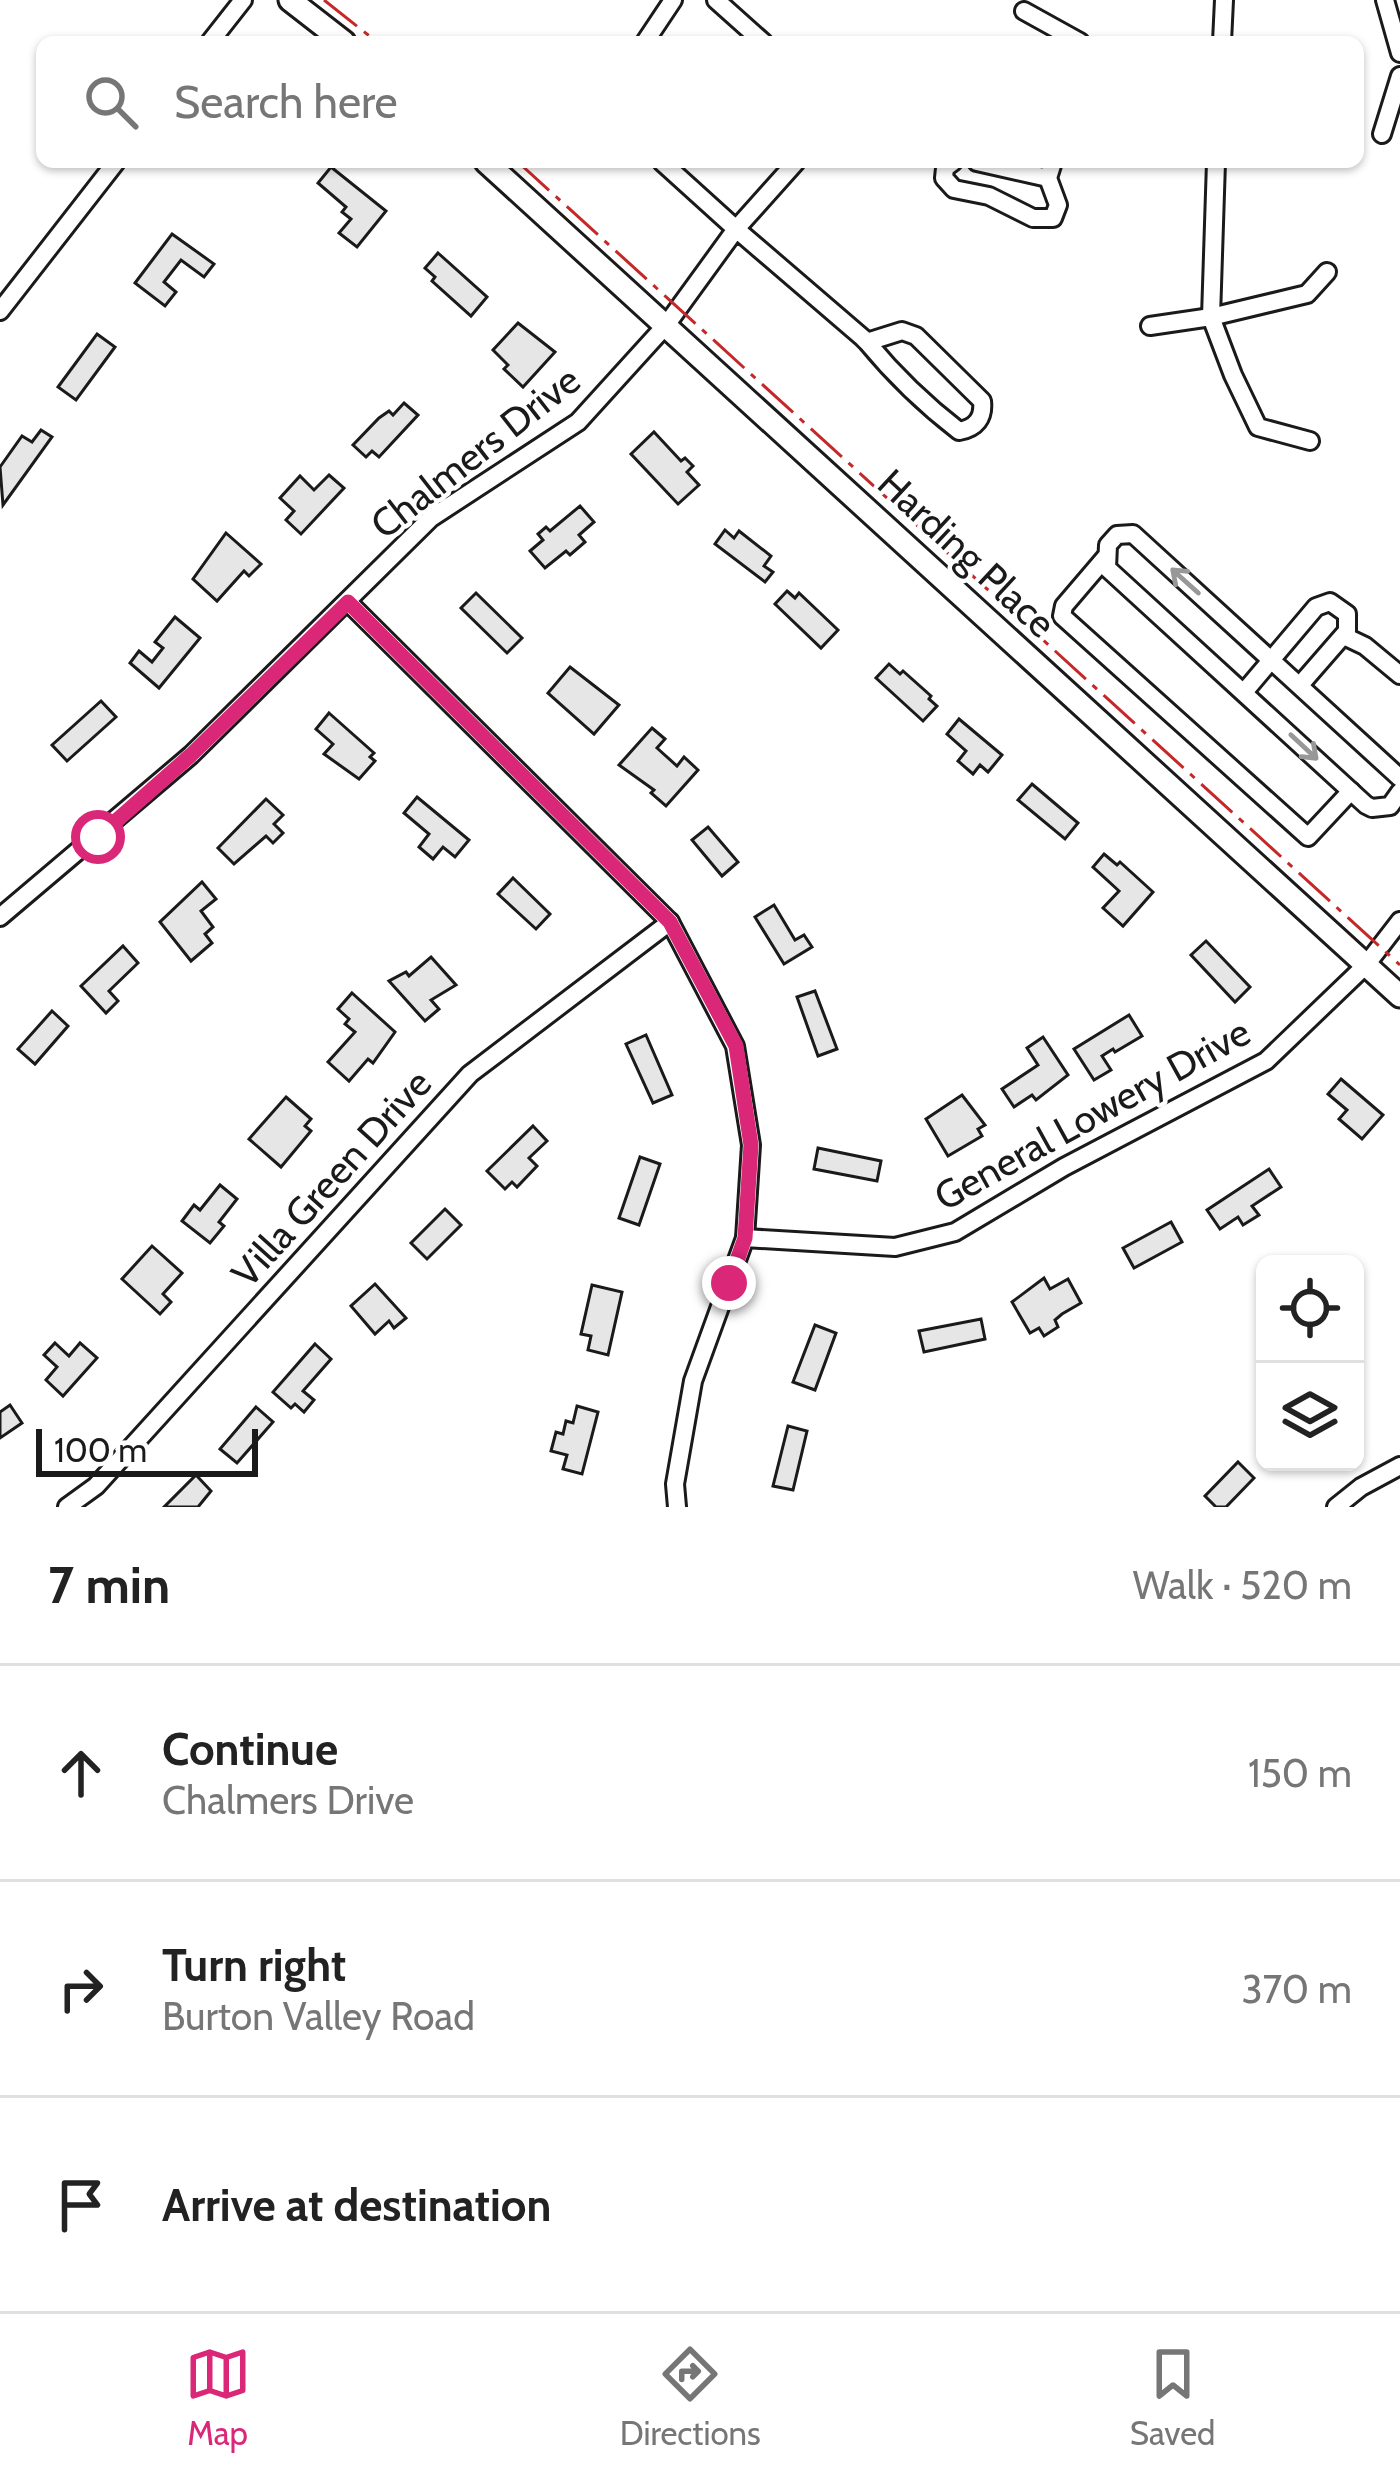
<!DOCTYPE html>
<html lang="en">
<head>
<meta charset="utf-8">
<style>
  body { margin:0; font-family:Cabin,sans-serif; background:#f6f6f6; color:#222 }
  .controls { position:absolute; right:36px; bottom:36px; display:grid; overflow:hidden; border-radius:18px; box-shadow:0 3px 9px #0004 }
  .controls button { width:108px; height:108px; display:grid; place-items:center; padding:0; border:0; border-bottom:3px solid #e0e0e0; background:#fff; color:#222; font:60px sans-serif }
  .scale { position:absolute; left:36px; bottom:30px; width:222px; box-sizing:border-box; padding-left:12px; border:6px solid #1a1a1a; border-top:0; font-size:33px; line-height:42px; white-space:nowrap; color:#1a1a1a; -webkit-text-stroke:9px #fff; paint-order:stroke }
  .stop { position:absolute; width:36px; height:36px; margin:-27px; border:9px solid #db2777; border-radius:50%; background:#fff }
  .stop.end { background:#db2777; border-color:#fff; box-shadow:0 3px 12px #0008 }
  .list { margin:0; padding:0; list-style:none }
  h2 { display:flex; justify-content:space-between; align-items:center; height:156px; margin:0; padding:0 48px; font-size:51px }
  h2 small { font-size:39px; font-weight:400; color:#767676 }
  .list li { display:grid; grid-template-columns:78px 1fr auto; gap:36px; align-items:center; box-sizing:border-box; height:216px; padding:0 48px; border-top:3px solid #e0e0e0 }
  .list b { display:block; font-size:45px; white-space:nowrap }
  .list p { margin:0; font-size:39px; white-space:nowrap; color:#767676 }
  .list em { font-size:39px; font-style:normal; color:#767676 }
  .icon { flex:none; width:66px; height:66px; fill:none; stroke:currentColor; stroke-width:2; stroke-linecap:round; stroke-linejoin:round }
  .map { position:relative; flex:none; width:1400px; height:1507px; overflow:hidden }
  .search { position:absolute; background:#fff; box-shadow:0 3px 9px #0004; left:36px; right:36px; top:36px; height:132px; display:flex; align-items:center; gap:30px; box-sizing:border-box; padding:0 42px; border-radius:18px; color:#767676; font-size:45px }
  .sheet { height:804px; background:#fff }
  nav { display:flex; justify-content:space-around; align-items:center; box-sizing:border-box; height:168px; border-top:3px solid #e0e0e0; background:#fff; font-size:33px; color:#767676 }
  nav a { display:grid; justify-items:center; gap:6px }
  nav .on { color:#db2777 }
  .map>svg:first-child { display:block }
  .building { fill:#e6e6e6; stroke:#1a1a1a; stroke-width:3 }
  .lines { fill:none; stroke-linecap:round; stroke-linejoin:round }
  .minor-casing { stroke:#1a1a1a; stroke-width:22 }
  .major-casing { stroke:#1a1a1a; stroke-width:27 }
  .minor { stroke:#fff; stroke-width:16 }
  .major { stroke:#fff; stroke-width:21 }
  .power { stroke:#c62828; stroke-width:3; stroke-dasharray:42 9 6 9; stroke-linecap:butt }
  .oneway { stroke:#989898 }
  .route { stroke:#db2777; stroke-width:15 }
  .labels { text-anchor:middle; dominant-baseline:central; stroke-width:9; stroke-linejoin:round; paint-order:stroke }
  .street-label { font-size:39px; fill:#1a1a1a; stroke:#fff }
</style>
</head>
<body>
<div class="map">
<svg width="1400" height="1507" viewBox="0 0 1400 1507">
  <rect width="100%" height="100%" fill="#fff"/>
  <g class="building">
    <polygon points="331,167 386,211 357,247 339,233 351,219 342,212 346,207 318,183"/>
    <polygon points="172,234 214,264 204,277 181,260 164,282 176,292 165,306 135,283"/>
    <polygon points="438,253 487,297 471,316 432,281 435,277 425,268"/>
    <polygon points="518,323 555,352 523,387 504,369 508,365 493,350"/>
    <polygon points="97,334 115,347 76,400 58,387"/>
    <polygon points="404,403 418,415 379,457 372,451 366,457 353,445 379,418 389,411 393,415"/>
    <polygon points="41,430 52,437 3,505 0,467 22,436 32,442"/>
    <polygon points="654,432 681,461 685,458 693,466 687,472 699,485 678,504 631,454"/>
    <polygon points="329,475 344,488 301,534 286,520 294,511 280,498 300,476 314,490"/>
    <polygon points="580,506 594,522 579,535 585,542 570,555 566,551 545,568 530,551 543,540 538,534 546,527 550,531"/>
    <polygon points="725,530 734,538 739,531 771,556 764,566 773,572 765,582 715,544"/>
    <polygon points="226,533 261,564 249,576 244,571 217,601 193,579"/>
    <polygon points="787,591 795,598 799,593 838,630 821,648 775,604"/>
    <polygon points="476,593 522,638 507,653 461,608"/>
    <polygon points="175,617 200,638 159,688 130,663 139,651 152,662 163,648 155,642"/>
    <polygon points="889,664 900,674 903,671 931,696 929,699 937,706 923,721 876,678"/>
    <polygon points="570,667 619,705 594,734 548,693"/>
    <polygon points="101,701 116,717 67,761 52,745"/>
    <polygon points="329,713 374,753 370,757 375,761 359,779 324,754 333,744 316,729"/>
    <polygon points="959,719 1002,755 988,772 980,765 973,774 958,761 966,751 947,734"/>
    <polygon points="652,728 665,739 657,748 677,766 684,757 698,770 666,806 651,793 654,790 619,765"/>
    <polygon points="1032,784 1078,823 1065,839 1018,800"/>
    <polygon points="417,797 469,840 455,857 443,847 433,859 419,847 429,834 404,813"/>
    <polygon points="266,799 283,815 274,824 283,833 273,843 266,836 234,864 218,848"/>
    <polygon points="708,827 738,862 722,876 692,840"/>
    <polygon points="1104,854 1117,865 1120,862 1153,892 1123,926 1103,908 1119,891 1093,867"/>
    <polygon points="513,878 550,914 536,929 498,894"/>
    <polygon points="202,882 216,899 201,911 213,927 205,934 212,943 191,961 160,922"/>
    <polygon points="774,905 795,940 804,935 812,947 784,964 755,917"/>
    <polygon points="1206,941 1250,987 1235,1002 1191,955"/>
    <polygon points="123,946 138,963 109,991 118,1001 106,1013 81,986"/>
    <polygon points="431,957 456,985 431,1000 439,1009 425,1021 389,981 406,972 409,976"/>
    <polygon points="815,991 837,1049 818,1056 797,997"/>
    <polygon points="352,993 395,1032 373,1063 368,1059 349,1081 328,1062 355,1032 345,1024 349,1019 338,1009"/>
    <polygon points="52,1011 68,1026 35,1064 18,1049"/>
    <polygon points="1129,1015 1142,1036 1115,1052 1113,1049 1102,1056 1111,1070 1094,1080 1074,1049"/>
    <polygon points="646,1035 672,1095 653,1103 626,1044"/>
    <polygon points="1043,1037 1068,1075 1036,1100 1032,1095 1014,1107 1002,1089 1038,1065 1027,1048"/>
    <polygon points="1341,1079 1383,1115 1362,1139 1339,1119 1347,1110 1328,1094"/>
    <polygon points="962,1095 985,1125 978,1129 982,1136 948,1156 926,1119"/>
    <polygon points="286,1097 311,1119 305,1126 311,1131 281,1167 249,1139"/>
    <polygon points="533,1126 547,1141 529,1158 537,1166 517,1187 512,1182 505,1189 487,1171"/>
    <polygon points="818,1148 881,1161 877,1181 814,1169"/>
    <polygon points="640,1157 660,1164 639,1225 619,1218"/>
    <polygon points="1269,1169 1281,1187 1252,1206 1259,1215 1243,1225 1238,1217 1220,1229 1207,1210"/>
    <polygon points="220,1185 237,1199 219,1222 224,1226 210,1243 182,1221 194,1205 200,1210"/>
    <polygon points="445,1209 461,1225 427,1259 411,1243"/>
    <polygon points="1171,1222 1182,1242 1134,1268 1123,1248"/>
    <polygon points="152,1246 182,1273 163,1294 171,1302 160,1314 122,1279"/>
    <polygon points="1044,1278 1050,1289 1068,1279 1081,1303 1062,1314 1055,1320 1058,1327 1044,1336 1039,1328 1030,1333 1012,1302"/>
    <polygon points="375,1284 406,1318 394,1328 389,1321 375,1334 351,1306"/>
    <polygon points="592,1285 622,1292 608,1355 588,1350 591,1336 581,1334"/>
    <polygon points="981,1319 985,1339 924,1352 919,1331"/>
    <polygon points="815,1325 836,1333 815,1390 793,1382"/>
    <polygon points="55,1343 69,1356 80,1343 97,1358 63,1396 46,1380 57,1367 44,1355"/>
    <polygon points="315,1344 331,1359 303,1391 314,1400 304,1412 295,1404 291,1408 273,1392"/>
    <polygon points="10,1405 22,1423 0,1438 0,1412"/>
    <polygon points="577,1406 598,1412 582,1474 563,1469 567,1455 551,1451 556,1432 563,1434 566,1421 573,1423"/>
    <polygon points="256,1407 273,1422 237,1463 220,1449"/>
    <polygon points="788,1426 807,1431 793,1490 773,1486"/>
    <polygon points="1238,1462 1254,1478 1226,1507 1216,1507 1205,1496"/>
    <polygon points="196,1475 211,1491 198,1507 164,1507"/>
  </g>
  <g class="lines">
    <g class="minor-casing">
      <g id="minor">
        <polyline points="716,0 763,42"/>
        <polyline points="1385,0 1400,53"/>
        <polyline points="1024,11 1080,42"/>
        <polyline points="210,42 243,0"/>
        <polyline points="645,42 673,0"/>
        <polyline points="1222,42 1224,0"/>
        <polyline points="1382,134 1400,76"/>
        <polyline points="662,162 736,229 796,162"/>
        <polyline points="953,162 945,168 944,178 954,189 989,196 1033,218 1053,218 1058,205 1048,178 1053,162"/>
        <polyline points="977,162 1048,178"/>
        <polyline points="1216,162 1211,317 1233,375 1258,427 1310,441"/>
        <polyline points="0,311 116,162"/>
        <polyline points="1150,326 1211,317 1307,294 1327,272"/>
        <polyline points="1105,558 1064,606 1062,616 1308,837 1351,791"/>
        <polyline points="348,602 670,922 735,1046 751,1145 745,1238 693,1381 675,1484 677,1507"/>
        <polyline points="1344,636 1365,646 1400,675"/>
        <polyline points="1245,691 1316,607 1330,602 1347,614 1347,631 1300,685"/>
        <polyline points="1400,778 1133,534 1117,535 1108,545 1107,568 1366,805 1372,808 1390,806 1400,792"/>
        <path d="M 0,917 L 191,755 L 431,518 L 578,422 L 667,324 L 736,229 L 863,338 L 867,342 C 895,376 924,404 959,431 C 976,428 984,418 982,401 L 916,336 L 902,331 L 867,342"/>
        <polyline points="745,1238 895,1247 955,1232 1064,1167 1266,1061 1366,965 1400,921"/>
        <polyline points="67,1507 96,1486 470,1074 670,922"/>
        <polyline points="1336,1507 1361,1487 1400,1466"/>
      </g>
    </g>
    <g class="major-casing">
      <g id="major">
        <polyline points="290,0 344,42"/>
        <polyline points="486,162 1400,996"/>
      </g>
    </g>
    <use href="#minor" class="minor"/>
    <use href="#major" class="major"/>
    <g class="power">
      <polyline points="324,0 377,42"/>
      <polyline points="518,162 1400,965"/>
    </g>
  </g>
  <defs><path id="oneway-shaft" d="M-6 0H5M1.5-3L5.5 0L1.5 3" fill="none" stroke-width="1.6" stroke-linecap="round" stroke-linejoin="round" transform="scale(3)"/></defs>
  <g class="oneway">
    <use href="#oneway-shaft" transform="translate(1185 581) rotate(-138)"/>
    <use href="#oneway-shaft" transform="translate(1304 747) rotate(43)"/>
  </g>
  <g class="lines">
    <polyline class="route" points="98,837 191,755 348,602 670,922 736,1046 751,1145 745,1238 729,1283"/>
  </g>
  <g class="labels">
    <g class="street-label">
      <text transform="translate(475 452) rotate(-38)">Chalmers Drive</text>
      <text transform="translate(967 553) rotate(43)">Harding Place</text>
      <text transform="translate(1092 1114) rotate(-29)">General Lowery Drive</text>
      <text transform="translate(331 1178) rotate(-48)">Villa Green Drive</text>
    </g>
  </g>
</svg>
<div class="controls">
<button><svg class="icon" aria-label="locate" viewBox="0 0 24 24"><circle cx="12" cy="12" r="6"/><path d="M12 2v4M12 18v4M2 12h4M18 12h4"/></svg></button>
<button><svg class="icon" aria-label="layers" viewBox="0 0 24 24"><path d="M12 4l9 5-9 5-9-5zM3 14l9 5 9-5"/></svg></button>
</div>
<div class="scale">100 m</div>
<div class="stop" style="left:98px;top:837px"></div>
<div class="stop end" style="left:729px;top:1283px"></div>
<div class="search"><svg class="icon" aria-label="search" viewBox="0 0 24 24"><circle cx="10" cy="10" r="6"/><path d="M15 15l6 6"/></svg>Search here</div>
</div>
<section class="sheet">
<h2>7 min<small>Walk · 520 m</small></h2>
<ul class="list">
<li><svg class="icon" aria-label="ahead" viewBox="0 0 24 24"><path d="M12 20V5M6 11l6-6 6 6"/></svg><div><b>Continue</b><p>Chalmers Drive</p></div><em>150 m</em></li>
<li><svg class="icon" aria-label="right" viewBox="0 0 24 24"><path d="M7 20v-9h11M14 6l5 5-5 5"/></svg><div><b>Turn right</b><p>Burton Valley Road</p></div><em>370 m</em></li>
<li><svg class="icon" aria-label="arrive" viewBox="0 0 24 24"><path d="M6 21V4h12l-3 4 3 4H6"/></svg><div><b>Arrive at destination</b></div></li>
</ul>
</section>
<nav>
<a class="on"><svg class="icon" aria-label="map" viewBox="0 0 24 24"><path d="M3 6l6-2 6 2 6-2v14l-6 2-6-2-6 2zM9 4v14M15 6v14"/></svg>Map</a>
<a><svg class="icon" aria-label="directions" viewBox="0 0 24 24"><path d="M12 3l9 9-9 9-9-9zM9 14v-3h6M13 9l2 2-2 2"/></svg>Directions</a>
<a><svg class="icon" aria-label="saved" viewBox="0 0 24 24"><path d="M7 4h10v16l-5-4-5 4z"/></svg>Saved</a>
</nav>
</body>
</html>
